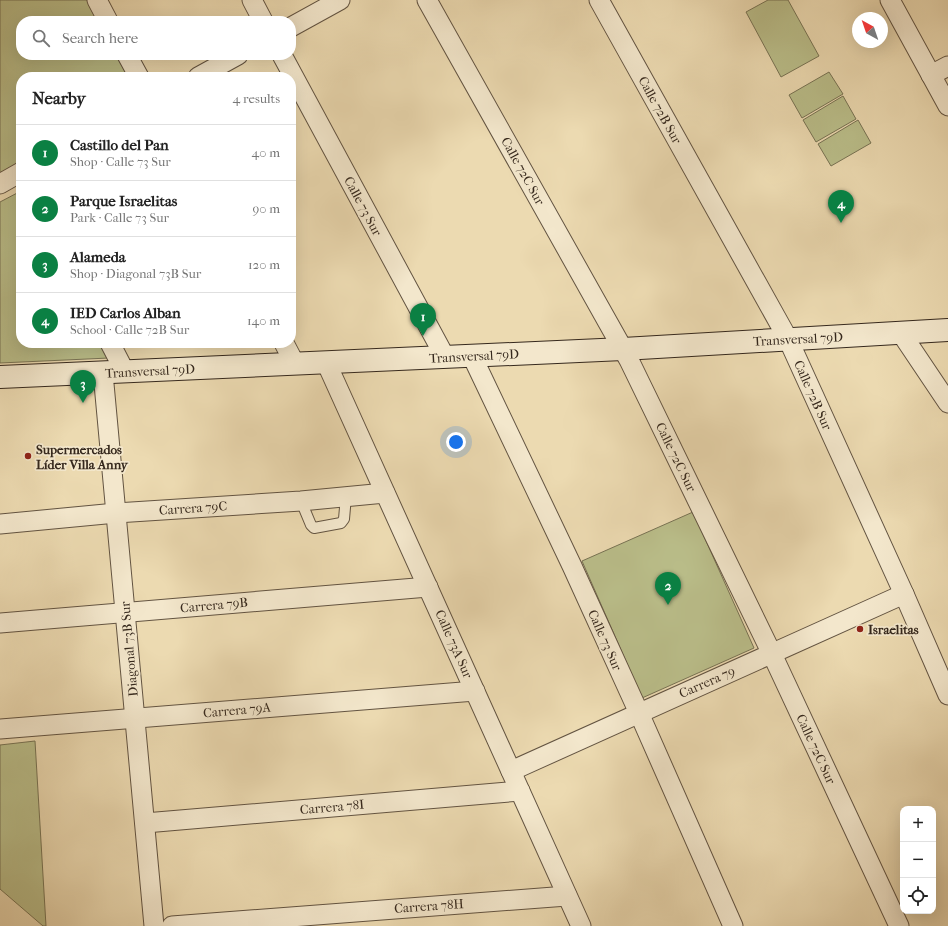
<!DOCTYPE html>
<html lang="en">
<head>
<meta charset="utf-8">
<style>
  body { margin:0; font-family:"IM FELL French Canon",serif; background:#f6f6f6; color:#222 }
  .controls { position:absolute; right:12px; bottom:12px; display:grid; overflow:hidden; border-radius:8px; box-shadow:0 4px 16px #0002 }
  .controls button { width:36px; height:36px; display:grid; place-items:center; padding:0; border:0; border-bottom:1px solid #e0e0e0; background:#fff; color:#222; font:20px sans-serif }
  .compass { position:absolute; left:852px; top:12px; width:36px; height:36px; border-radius:50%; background:#fff; box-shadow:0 4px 16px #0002; rotate:320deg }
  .you { position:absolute; left:456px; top:442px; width:14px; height:14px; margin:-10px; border:3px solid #fff; border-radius:50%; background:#1a73e8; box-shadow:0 0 0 6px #1a73e833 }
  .badge { display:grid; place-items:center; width:26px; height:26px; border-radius:50%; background:#0b8043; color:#fff; font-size:13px; font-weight:700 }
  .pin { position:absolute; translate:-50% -33px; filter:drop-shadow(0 1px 2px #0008) }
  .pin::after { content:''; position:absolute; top:21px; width:14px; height:12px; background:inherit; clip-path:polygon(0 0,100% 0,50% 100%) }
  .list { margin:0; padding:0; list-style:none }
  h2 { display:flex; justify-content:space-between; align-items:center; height:52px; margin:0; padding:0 16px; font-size:17px }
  h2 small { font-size:13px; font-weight:400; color:#767676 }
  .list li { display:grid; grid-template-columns:26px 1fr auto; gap:12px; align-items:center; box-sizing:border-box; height:56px; padding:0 16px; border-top:1px solid #e0e0e0 }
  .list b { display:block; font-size:15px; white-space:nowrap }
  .list p { margin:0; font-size:13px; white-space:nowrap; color:#767676 }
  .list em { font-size:13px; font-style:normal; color:#767676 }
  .icon { flex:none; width:22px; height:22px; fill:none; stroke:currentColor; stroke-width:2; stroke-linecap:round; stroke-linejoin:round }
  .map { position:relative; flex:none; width:948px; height:926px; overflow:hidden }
  .search { position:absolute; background:#fff; box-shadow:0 4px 16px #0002; left:16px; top:16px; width:280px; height:44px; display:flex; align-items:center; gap:10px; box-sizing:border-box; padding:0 14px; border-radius:16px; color:#767676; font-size:15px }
  .panel { position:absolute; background:#fff; box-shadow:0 4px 16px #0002; left:16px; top:72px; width:280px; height:276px; border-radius:16px }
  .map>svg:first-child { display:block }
  .green { fill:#babe8a; stroke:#787354 }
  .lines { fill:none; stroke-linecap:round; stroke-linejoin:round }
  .lane-casing { stroke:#635442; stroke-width:12 }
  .street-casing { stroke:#635442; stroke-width:21 }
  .secondary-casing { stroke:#35281d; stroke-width:24 }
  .lane { stroke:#f3e7cc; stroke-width:10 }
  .street { stroke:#f3e7cc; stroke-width:19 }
  .secondary { stroke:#f3e7cc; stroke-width:22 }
  .poi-dot { fill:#8f2418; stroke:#f3e7cc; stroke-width:1.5 }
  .labels { text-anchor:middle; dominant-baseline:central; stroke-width:3.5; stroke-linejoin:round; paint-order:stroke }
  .street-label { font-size:13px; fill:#35281d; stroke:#f3e7cc }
  .poi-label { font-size:13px; font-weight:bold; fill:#35281d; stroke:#f3e7cc; text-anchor:start }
</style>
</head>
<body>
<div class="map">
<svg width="948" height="926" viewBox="0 0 948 926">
  <rect width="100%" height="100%" fill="#ecdab1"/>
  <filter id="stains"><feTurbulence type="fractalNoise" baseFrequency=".005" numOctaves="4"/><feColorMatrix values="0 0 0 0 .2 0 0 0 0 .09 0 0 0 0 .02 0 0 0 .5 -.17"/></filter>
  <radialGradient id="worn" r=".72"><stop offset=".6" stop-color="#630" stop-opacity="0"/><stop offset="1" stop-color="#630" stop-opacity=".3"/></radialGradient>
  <g class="green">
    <polygon points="0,0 87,0 98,21 21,21 21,55 117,55 128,77 21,77 21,162 0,173"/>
    <polygon points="768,0 788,0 819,56 781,77 746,12"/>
    <polygon points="829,72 843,94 802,118 789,95"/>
    <polygon points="843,96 856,119 816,142 803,120"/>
    <polygon points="858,120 871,143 831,166 818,144"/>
    <polygon points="21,191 21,343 102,343 109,358 0,363 0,202"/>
    <polygon points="693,512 754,648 642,698 582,561"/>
    <polygon points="35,741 46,926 43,926 0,889 0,745"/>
  </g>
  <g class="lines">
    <g class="lane-casing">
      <polyline id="lane" points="301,501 311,525 314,528 341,523 344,519 346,496"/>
    </g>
    <g class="street-casing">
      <g id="street">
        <polyline points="97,0 108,21"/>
        <polyline points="252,0 263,21"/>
        <polyline points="427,0 629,360 772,654 899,926"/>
        <polyline points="599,0 788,339 904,594 948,695"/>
        <polyline points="890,0 948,106"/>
        <polyline points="291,27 340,0"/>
        <polyline points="127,55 139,77"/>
        <polyline points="282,55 445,357"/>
        <polyline points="931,75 948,66"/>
        <polyline points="198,77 238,55"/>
        <polyline points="0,184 21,172"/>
        <polyline points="901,333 948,403"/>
        <polyline points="110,343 125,372"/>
        <polyline points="284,343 295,364"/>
        <polyline points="472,356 572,566 639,713 733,926"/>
        <polyline points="326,362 581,926"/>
        <polyline points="103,373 154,926"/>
        <polyline points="0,524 116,513 301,501 385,493"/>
        <polyline points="0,623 428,587"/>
        <polyline points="0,729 475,691"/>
        <polyline points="511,771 904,594"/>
        <polyline points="145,823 520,791"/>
        <polyline points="172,926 567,896"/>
      </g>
    </g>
    <g class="secondary-casing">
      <polyline id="secondary" points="0,377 623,349 948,330"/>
    </g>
    <use href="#lane" class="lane"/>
    <use href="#street" class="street"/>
    <use href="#secondary" class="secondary"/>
  </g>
  <g class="poi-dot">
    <circle cx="28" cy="456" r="4"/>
    <circle cx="860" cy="629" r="4"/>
  </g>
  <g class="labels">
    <g class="street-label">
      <text transform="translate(660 110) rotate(61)">Calle 72B Sur</text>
      <text transform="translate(523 171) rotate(61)">Calle 72C Sur</text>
      <text transform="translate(363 206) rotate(62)">Calle 73 Sur</text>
      <text transform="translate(798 339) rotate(-3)">Transversal 79D</text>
      <text transform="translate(474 356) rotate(-3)">Transversal 79D</text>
      <text transform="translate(150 371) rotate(-3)">Transversal 79D</text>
      <text transform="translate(813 395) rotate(66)">Calle 72B Sur</text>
      <text transform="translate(676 457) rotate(64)">Calle 72C Sur</text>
      <text transform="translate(193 508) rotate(-4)">Carrera 79C</text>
      <text transform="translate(214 605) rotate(-5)">Carrera 79B</text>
      <text transform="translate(605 640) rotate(66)">Calle 73 Sur</text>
      <text transform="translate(454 644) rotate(66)">Calle 73A Sur</text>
      <text transform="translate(129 649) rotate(-95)">Diagonal 73B Sur</text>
      <text transform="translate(707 682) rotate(-24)">Carrera 79</text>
      <text transform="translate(237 710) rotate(-5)">Carrera 79A</text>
      <text transform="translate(816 749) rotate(65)">Calle 72C Sur</text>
      <text transform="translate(332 807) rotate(-5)">Carrera 78I</text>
      <text transform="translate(429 906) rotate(-4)">Carrera 78H</text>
    </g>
    <g class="poi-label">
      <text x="36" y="449">Supermercados<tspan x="36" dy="15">Líder Villa Anny</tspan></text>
      <text x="868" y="629">Israelitas</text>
    </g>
  </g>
  <rect width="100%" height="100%" filter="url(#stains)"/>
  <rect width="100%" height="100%" fill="url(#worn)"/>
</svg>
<div class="controls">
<button>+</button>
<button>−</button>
<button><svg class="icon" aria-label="locate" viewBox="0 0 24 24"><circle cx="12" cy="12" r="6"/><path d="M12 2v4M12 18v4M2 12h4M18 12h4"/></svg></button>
</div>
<svg class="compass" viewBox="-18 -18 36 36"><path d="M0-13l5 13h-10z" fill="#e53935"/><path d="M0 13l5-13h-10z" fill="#767676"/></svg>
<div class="you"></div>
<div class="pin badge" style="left:423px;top:336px">1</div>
<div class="pin badge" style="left:668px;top:605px">2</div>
<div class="pin badge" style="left:83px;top:403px">3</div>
<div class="pin badge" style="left:841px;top:223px">4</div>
<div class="search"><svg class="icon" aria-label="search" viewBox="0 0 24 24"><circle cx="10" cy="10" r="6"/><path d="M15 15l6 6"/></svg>Search here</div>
<section class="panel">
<h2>Nearby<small>4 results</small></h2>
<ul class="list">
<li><span class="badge">1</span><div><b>Castillo del Pan</b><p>Shop · Calle 73 Sur</p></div><em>40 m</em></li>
<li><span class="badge">2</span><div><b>Parque Israelitas</b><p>Park · Calle 73 Sur</p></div><em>90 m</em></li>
<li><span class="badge">3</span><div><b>Alameda</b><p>Shop · Diagonal 73B Sur</p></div><em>120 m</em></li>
<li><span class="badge">4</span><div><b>IED Carlos Alban</b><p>School · Calle 72B Sur</p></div><em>140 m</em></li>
</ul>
</section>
</div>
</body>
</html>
